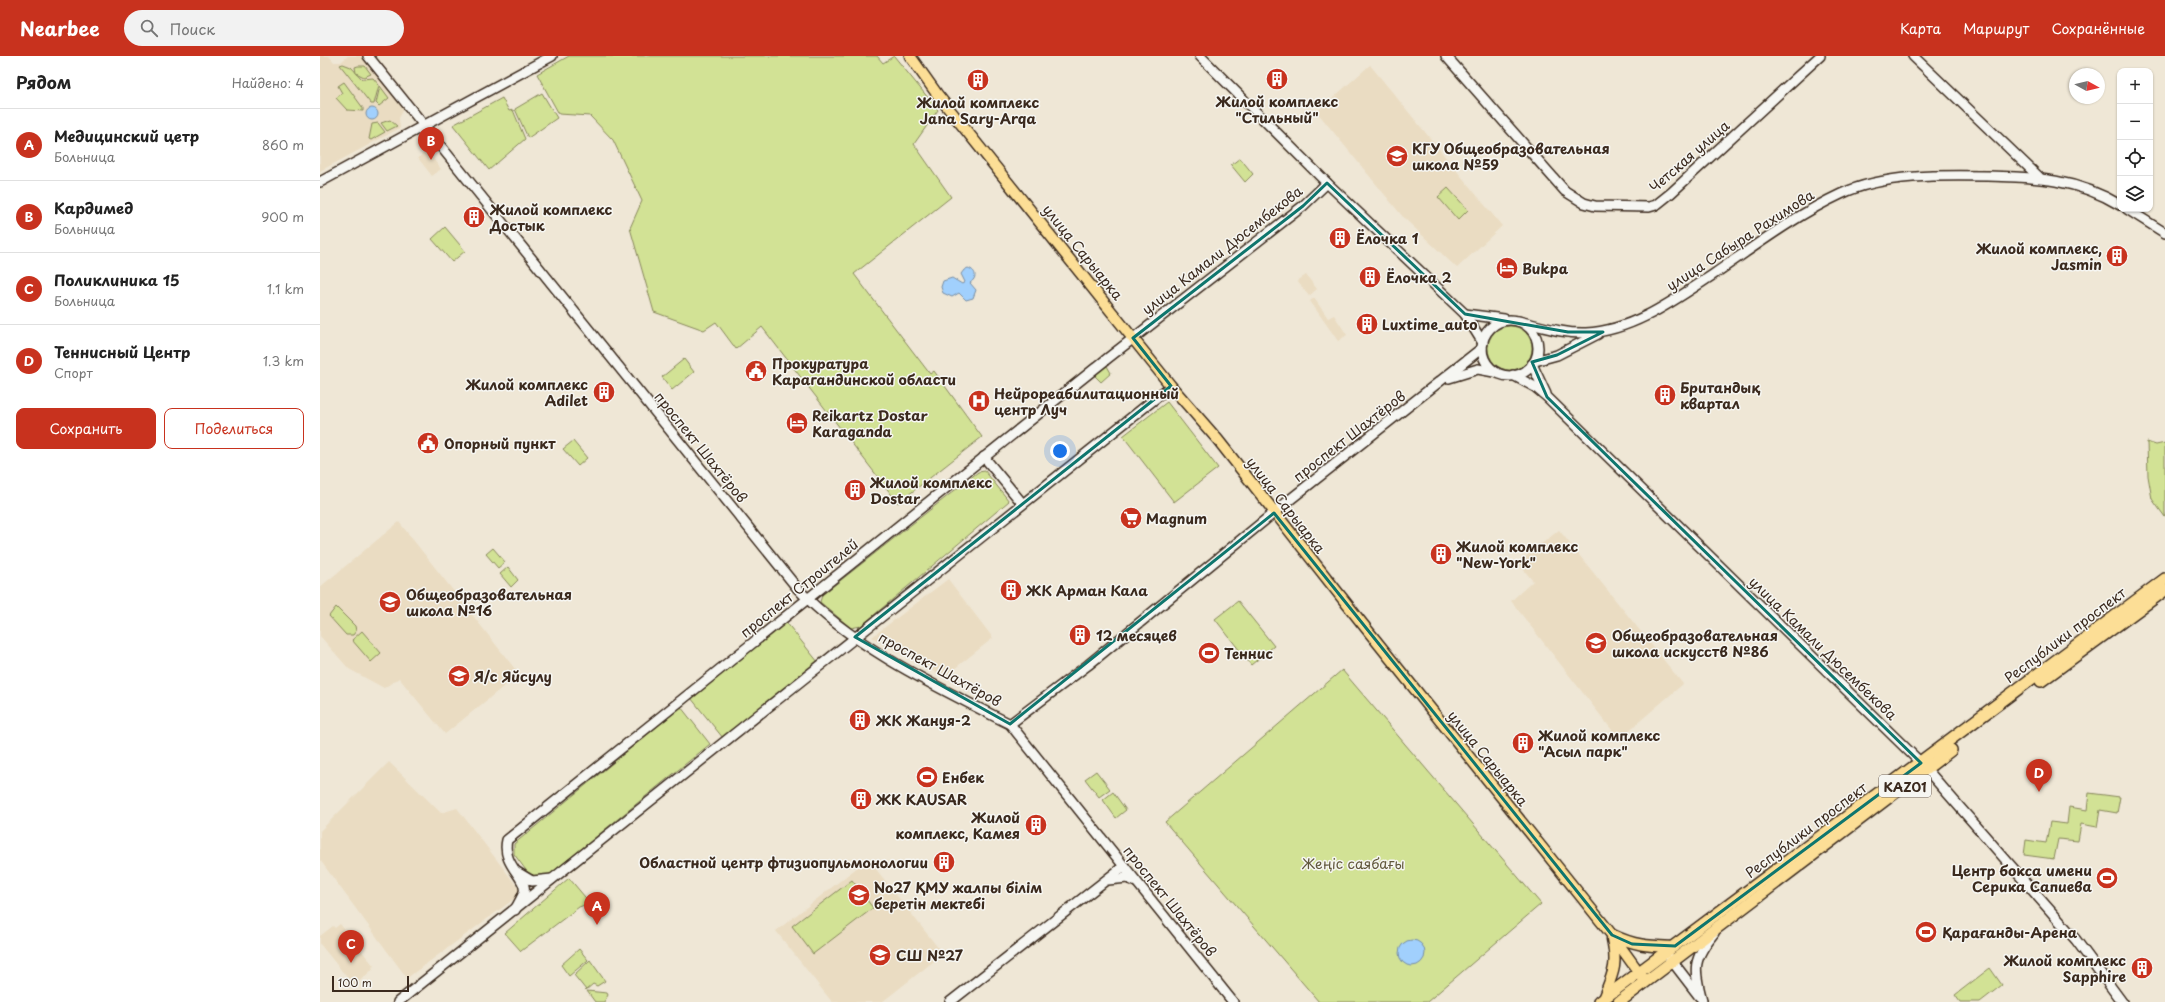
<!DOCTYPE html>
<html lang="ru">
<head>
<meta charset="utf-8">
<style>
  body { margin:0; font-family:"Playpen Sans",sans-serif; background:#f2f2f2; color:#222 }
  .controls { position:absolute; right:12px; top:12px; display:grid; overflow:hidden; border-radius:8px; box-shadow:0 1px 3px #0004 }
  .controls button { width:36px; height:36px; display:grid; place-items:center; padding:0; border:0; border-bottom:1px solid #e0e0e0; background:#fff; color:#222; font:20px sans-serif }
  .compass { position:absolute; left:1749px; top:12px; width:36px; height:36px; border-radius:50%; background:#fff; box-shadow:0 1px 3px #0004; rotate:98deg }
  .scale { position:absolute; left:12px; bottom:10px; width:77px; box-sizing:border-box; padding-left:4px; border:2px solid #3b2a1e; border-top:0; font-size:11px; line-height:14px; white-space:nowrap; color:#3b2a1e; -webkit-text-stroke:3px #f6f6f2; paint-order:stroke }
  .you { position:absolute; left:740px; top:395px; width:14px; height:14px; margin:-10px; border:3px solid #fff; border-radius:50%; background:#1a73e8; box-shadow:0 0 0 6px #1a73e833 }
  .badge { display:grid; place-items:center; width:26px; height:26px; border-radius:50%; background:#c8321e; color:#fff; font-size:13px; font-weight:700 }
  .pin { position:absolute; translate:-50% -33px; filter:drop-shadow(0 1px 2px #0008) }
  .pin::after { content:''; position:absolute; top:21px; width:14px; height:12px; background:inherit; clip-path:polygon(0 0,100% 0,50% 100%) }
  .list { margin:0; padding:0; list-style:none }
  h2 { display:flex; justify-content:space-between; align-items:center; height:52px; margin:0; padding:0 16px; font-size:17px }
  h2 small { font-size:13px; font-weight:400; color:#767676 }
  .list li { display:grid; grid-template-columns:26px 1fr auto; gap:12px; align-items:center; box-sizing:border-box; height:72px; padding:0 16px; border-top:1px solid #e0e0e0 }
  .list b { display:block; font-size:15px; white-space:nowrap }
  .list p { margin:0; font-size:13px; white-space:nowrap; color:#767676 }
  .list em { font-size:13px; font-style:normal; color:#767676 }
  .actions { display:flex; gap:8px; padding:12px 16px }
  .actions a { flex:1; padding:9px 0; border:1px solid #c8321e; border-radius:8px; text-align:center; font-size:14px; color:#c8321e }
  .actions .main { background:#c8321e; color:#fff }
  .icon { flex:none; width:22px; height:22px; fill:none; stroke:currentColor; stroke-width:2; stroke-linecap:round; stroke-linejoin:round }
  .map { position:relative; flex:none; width:1845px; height:946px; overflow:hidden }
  header { display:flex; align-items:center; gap:24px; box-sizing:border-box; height:56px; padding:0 20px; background:#c8321e; color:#fff }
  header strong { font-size:19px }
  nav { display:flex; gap:22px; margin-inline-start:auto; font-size:14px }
  .search { width:280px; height:36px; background:#f2f2f2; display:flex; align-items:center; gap:10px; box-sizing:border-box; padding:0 14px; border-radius:22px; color:#767676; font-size:15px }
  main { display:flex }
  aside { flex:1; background:#fff }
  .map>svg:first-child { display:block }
  .built { fill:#eadcc2 }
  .green { fill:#d2e295; stroke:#86865a }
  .water { fill:#a1d0fd; stroke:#788ea4 }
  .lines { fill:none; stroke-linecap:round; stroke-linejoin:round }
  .secondary-casing { stroke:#3b2a1e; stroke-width:12 }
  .primary-casing { stroke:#3b2a1e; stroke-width:13 }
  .highway-casing { stroke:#3b2a1e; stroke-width:14 }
  .secondary { stroke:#f6f6f2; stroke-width:9 }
  .primary { stroke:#fcde96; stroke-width:10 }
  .highway { stroke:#fcde96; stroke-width:11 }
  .marked { fill:none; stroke:#0f766e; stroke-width:3; stroke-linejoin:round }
  .labels { text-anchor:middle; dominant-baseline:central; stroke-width:3; stroke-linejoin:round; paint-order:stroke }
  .shield { fill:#f6f6f2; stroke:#73675e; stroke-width:1 }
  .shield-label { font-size:13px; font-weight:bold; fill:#3b2a1e }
  .poi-label { font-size:14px; font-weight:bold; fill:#3b2a1e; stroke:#f6f6f2; text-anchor:start }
  .street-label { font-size:14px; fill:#3b2a1e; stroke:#f6f6f2 }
  .park-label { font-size:14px; fill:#61583c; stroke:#f6f6f2 }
</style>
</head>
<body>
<header>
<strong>Nearbee</strong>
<div class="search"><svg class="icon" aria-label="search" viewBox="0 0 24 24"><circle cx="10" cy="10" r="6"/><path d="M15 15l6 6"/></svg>Поиск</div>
<nav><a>Карта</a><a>Маршрут</a><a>Сохранённые</a></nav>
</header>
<main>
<aside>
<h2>Рядом<small>Найдено: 4</small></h2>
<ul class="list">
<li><span class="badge">A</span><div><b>Медицинский цетр</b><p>Больница</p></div><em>860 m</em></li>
<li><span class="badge">B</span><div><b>Кардимед</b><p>Больница</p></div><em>900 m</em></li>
<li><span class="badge">C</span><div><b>Поликлиника 15</b><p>Больница</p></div><em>1.1 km</em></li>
<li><span class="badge">D</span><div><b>Теннисный Центр</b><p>Спорт</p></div><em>1.3 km</em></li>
</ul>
<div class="actions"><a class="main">Сохранить</a><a>Поделиться</a></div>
</aside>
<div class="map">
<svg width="1845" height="946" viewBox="0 0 1845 946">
  <rect width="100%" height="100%" fill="#efe7d6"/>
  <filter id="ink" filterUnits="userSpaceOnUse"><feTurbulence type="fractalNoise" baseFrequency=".025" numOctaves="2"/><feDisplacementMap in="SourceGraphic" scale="8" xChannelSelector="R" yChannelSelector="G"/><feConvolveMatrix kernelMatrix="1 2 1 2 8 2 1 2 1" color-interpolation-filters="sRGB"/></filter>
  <g filter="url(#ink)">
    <g class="built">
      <polygon points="0,0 9,0 14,6 21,6 28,0 41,0 84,53 79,62 80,72 0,115"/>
      <polygon points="1050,9 1182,170 1137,212 1083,161 997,56"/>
      <polygon points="107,95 121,113 112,120 98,102"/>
      <polygon points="986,219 997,233 989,240 977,225"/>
      <polygon points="994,242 1008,262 1014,259 1027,279 1018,285 990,245"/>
      <polygon points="79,466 199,618 125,678 79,622 64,632 29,613 0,580 0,531"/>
      <polygon points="1239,474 1363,628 1299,683 1191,545 1213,525 1198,507"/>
      <polygon points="628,523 673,582 624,621 552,581"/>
      <polygon points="69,706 121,757 137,752 202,837 87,922 0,804 0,775"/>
      <polygon points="548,803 623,898 562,946 512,946 456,875"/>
      <polygon points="20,868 54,910 52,911 53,913 34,930 0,888 0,880 13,870 15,872"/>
    </g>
    <g class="green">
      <polygon points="249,0 557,0 563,7 574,0 618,54 594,88 631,141 534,218 610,318 614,315 662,381 578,447 442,271 416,293 396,266 384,274 334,256 310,172 322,145 293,84 270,60 239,58 217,18"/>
      <polygon points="23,8 31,11 42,23 53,22 59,29 54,48 51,48 20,9"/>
      <polygon points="38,10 45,10 51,18 44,21 36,17 35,11"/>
      <polygon points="24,26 43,52 43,55 27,54 16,42 22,37 18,30"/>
      <polygon points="60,30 69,42 59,50 56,47"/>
      <polygon points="222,37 237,62 208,82 195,53"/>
      <polygon points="182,42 189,55 193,54 205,83 169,114 133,69"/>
      <polygon points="70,64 77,70 67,75 61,67"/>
      <polygon points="58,67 65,76 51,84 49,83 52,68"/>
      <polygon points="920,102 933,118 925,126 911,109"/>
      <polygon points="1128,132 1148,154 1138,164 1118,141"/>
      <polygon points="125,171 145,195 132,206 112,183"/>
      <circle cx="1190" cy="292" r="22"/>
      <polygon points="364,303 374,316 352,334 342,321"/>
      <polygon points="787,310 791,317 781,326 775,320 775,318"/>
      <polygon points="847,346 898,412 854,446 803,380"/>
      <polygon points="253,385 267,402 258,410 243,393"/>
      <polygon points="1827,386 1836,389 1845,387 1845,461 1832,443 1828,420"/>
      <polygon points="665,415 689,445 541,570 531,572 500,546 502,539 658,416"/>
      <polygon points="173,492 185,506 178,512 166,498"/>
      <polygon points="188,511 198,524 191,531 180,518"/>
      <polygon points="918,545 954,590 931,609 895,563"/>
      <polygon points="16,551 35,570 36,575 33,579 26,579 9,560"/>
      <polygon points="466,566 498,606 403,682 371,642"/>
      <polygon points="42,575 61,597 51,606 32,584"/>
      <polygon points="1022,614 1221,848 1107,946 999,946 845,766"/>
      <polygon points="361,651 390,688 229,819 211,821 194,798 194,788"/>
      <polygon points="776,715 790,733 779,741 765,723"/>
      <polygon points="793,736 806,754 796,762 783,744"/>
      <polygon points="1769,737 1800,741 1797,757 1780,754 1777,771 1761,768 1758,785 1738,783 1734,803 1704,799 1706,784 1726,787 1730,766 1747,768 1749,751 1767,754"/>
      <polygon points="249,822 270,847 259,851 201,895 185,877"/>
      <polygon points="532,824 553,852 493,898 472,870"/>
      <polygon points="259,893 268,904 249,920 241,909"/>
      <polygon points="270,904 285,925 277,930 273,928 266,934 254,919"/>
      <polygon points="1670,912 1682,929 1660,946 1640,946 1635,939"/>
      <polygon points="267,935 287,937 288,939 284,946 275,946"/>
    </g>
    <g class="water">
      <circle cx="52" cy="58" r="6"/>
      <path d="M 648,212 C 657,215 657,222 650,227 L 656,234 L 653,242 L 646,244 L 639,237 L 632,241 L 623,237 L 621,231 L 623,225 L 632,222 L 642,228 L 645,226 L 641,218 L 644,214 Z"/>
      <circle cx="1092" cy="897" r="13"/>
    </g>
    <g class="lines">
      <g class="secondary-casing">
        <g id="secondary">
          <path d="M 48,0 L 478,533 C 532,591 619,632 690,668 L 913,946"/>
          <polyline points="880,0 1007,127 1145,258 1163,287"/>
          <polyline points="1126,0 1245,135 1264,147 1275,150 1329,151 1336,149 1351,137 1500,0"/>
          <polyline points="1593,0 1719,121"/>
          <polyline points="0,126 232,0"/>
          <polyline points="1807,153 1845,177"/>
          <polyline points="1145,258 1184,263"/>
          <circle cx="1190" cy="292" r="28"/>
          <path d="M 1198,265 C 1220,270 1244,278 1266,277 C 1313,275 1356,243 1394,218 C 1435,190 1476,159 1521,138 C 1563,118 1622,119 1668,120 C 1716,121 1757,123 1800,149"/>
          <polyline points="1215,305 1237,299 1278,278"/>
          <polyline points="1212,308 1226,338"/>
          <polyline points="1193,319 1215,331 1227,341 1601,707 1756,884 1802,946"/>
          <polyline points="1129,322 1158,313 1174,316"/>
          <polyline points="664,401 702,447"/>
          <polyline points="690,668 768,609 972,442 1162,292"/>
          <polyline points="197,816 212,825 232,823"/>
          <polyline points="788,824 807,822 816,826"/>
          <path d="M 195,854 C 198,848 202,842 204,836 C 208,822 181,809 187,784 L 788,302 L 983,150 L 1007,127"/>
          <polyline points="1349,901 1379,940"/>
          <path d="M 1382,944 C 1373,912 1373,903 1394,877"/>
          <polyline points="78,946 851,330"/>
          <polyline points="630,946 804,810"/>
        </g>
      </g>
      <g class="primary-casing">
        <g id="primary">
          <polyline points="590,0 617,38 851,330 898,384 1041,566 1292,879 1323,922"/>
          <path d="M 1293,879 C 1316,890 1329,890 1353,891"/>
          <path d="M 1283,943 C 1293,917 1298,910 1292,883"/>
        </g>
      </g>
      <g class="highway-casing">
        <g id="highway">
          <polyline points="1721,625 1845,534"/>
          <polyline points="1279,946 1845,523"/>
          <polyline points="1299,946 1631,694"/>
        </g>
      </g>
      <use href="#secondary" class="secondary"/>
      <use href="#primary" class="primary"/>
      <use href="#highway" class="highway"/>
    </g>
  </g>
  <path class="marked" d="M 1007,127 L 1145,258 L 1248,276 L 1283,276 L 1237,299 L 1212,306 L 1227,341 L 1601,707 L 1355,890 L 1312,888 L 1292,879 L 954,457 L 690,668 L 535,581 L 851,330 L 813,282 L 983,150 Z"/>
  <defs>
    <g id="building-disc" transform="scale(1.15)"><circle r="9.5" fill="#c8321e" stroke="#f6f6f2"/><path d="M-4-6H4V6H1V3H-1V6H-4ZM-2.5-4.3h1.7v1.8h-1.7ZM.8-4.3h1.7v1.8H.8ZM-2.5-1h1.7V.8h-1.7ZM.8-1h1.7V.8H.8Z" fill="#fff"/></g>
    <g id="school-disc" transform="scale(1.15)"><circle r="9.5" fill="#c8321e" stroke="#f6f6f2"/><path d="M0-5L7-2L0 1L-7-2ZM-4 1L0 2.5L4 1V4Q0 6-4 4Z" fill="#fff"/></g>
    <g id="hotel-disc" transform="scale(1.15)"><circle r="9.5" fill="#c8321e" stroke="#f6f6f2"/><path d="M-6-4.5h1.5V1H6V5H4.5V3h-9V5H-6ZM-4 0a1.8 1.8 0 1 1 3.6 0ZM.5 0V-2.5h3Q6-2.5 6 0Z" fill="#fff"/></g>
    <g id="civic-disc" transform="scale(1.15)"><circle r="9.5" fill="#c8321e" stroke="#f6f6f2"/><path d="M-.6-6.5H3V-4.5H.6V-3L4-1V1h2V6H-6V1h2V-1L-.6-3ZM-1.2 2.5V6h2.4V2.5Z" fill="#fff"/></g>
    <g id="hospital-disc" transform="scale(1.15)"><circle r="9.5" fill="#c8321e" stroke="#f6f6f2"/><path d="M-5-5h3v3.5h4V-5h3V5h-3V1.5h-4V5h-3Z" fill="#fff"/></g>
    <g id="supermarket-disc" transform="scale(1.15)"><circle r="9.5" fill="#c8321e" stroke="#f6f6f2"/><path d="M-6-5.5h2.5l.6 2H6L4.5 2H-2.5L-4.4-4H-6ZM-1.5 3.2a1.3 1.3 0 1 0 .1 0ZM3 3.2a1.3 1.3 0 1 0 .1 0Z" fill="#fff"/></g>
    <g id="stadium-disc" transform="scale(1.15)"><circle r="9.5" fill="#c8321e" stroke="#f6f6f2"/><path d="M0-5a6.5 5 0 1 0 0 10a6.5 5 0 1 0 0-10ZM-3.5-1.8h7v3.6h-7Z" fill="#fff"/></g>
  </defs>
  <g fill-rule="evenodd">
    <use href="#building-disc" x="957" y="23"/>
    <use href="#building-disc" x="658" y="24"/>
    <use href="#school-disc" x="1077" y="100"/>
    <use href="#building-disc" x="154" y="161"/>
    <use href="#building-disc" x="1020" y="182"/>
    <use href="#building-disc" x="1797" y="200"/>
    <use href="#hotel-disc" x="1187" y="212"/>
    <use href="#building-disc" x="1050" y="221"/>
    <use href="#building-disc" x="1047" y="268"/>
    <use href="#civic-disc" x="436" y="315"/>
    <use href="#building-disc" x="284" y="336"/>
    <use href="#building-disc" x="1345" y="339"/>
    <use href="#hospital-disc" x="659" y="345"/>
    <use href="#hotel-disc" x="477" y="367"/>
    <use href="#civic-disc" x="108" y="387"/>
    <use href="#building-disc" x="535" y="434"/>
    <use href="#supermarket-disc" x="811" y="462"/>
    <use href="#building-disc" x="1121" y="498"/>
    <use href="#building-disc" x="691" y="534"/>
    <use href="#school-disc" x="70" y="546"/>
    <use href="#building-disc" x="760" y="579"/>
    <use href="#school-disc" x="1276" y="587"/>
    <use href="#stadium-disc" x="889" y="597"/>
    <use href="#school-disc" x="139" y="620"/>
    <use href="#building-disc" x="540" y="664"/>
    <use href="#building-disc" x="1203" y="687"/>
    <use href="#stadium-disc" x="607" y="721"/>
    <use href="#building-disc" x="541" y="743"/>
    <use href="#building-disc" x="716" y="769"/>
    <use href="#building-disc" x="624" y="806"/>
    <use href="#stadium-disc" x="1787" y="822"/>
    <use href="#school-disc" x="539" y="839"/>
    <use href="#stadium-disc" x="1606" y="876"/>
    <use href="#school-disc" x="560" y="899"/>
    <use href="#building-disc" x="1822" y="912"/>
  </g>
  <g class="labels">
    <rect class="shield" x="1559" y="719" width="52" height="22" rx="3"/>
    <g class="shield-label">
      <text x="1585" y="730">KАZ01</text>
    </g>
    <g class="poi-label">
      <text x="957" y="45" text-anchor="middle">Жилой комплекс<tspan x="957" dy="16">"Стильный"</tspan></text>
      <text x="658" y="46" text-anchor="middle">Жилой комплекс<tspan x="658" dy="16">Jana Sary-Arqa</tspan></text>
      <text x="1092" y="92">КГУ Общеобразовательная<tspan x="1092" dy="16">школа №59</tspan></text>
      <text x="170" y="153">Жилой комплекс<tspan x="170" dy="16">Достык</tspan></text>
      <text x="1036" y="182">Ёлочка 1</text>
      <text x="1782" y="192" text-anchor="end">Жилой комплекс,<tspan x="1782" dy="16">Jasmin</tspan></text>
      <text x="1202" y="212">Bukpa</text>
      <text x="1066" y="221">Ёлочка 2</text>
      <text x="1062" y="268">Luxtime_auto</text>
      <text x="452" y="307">Прокуратура<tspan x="452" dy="16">Карагандинской области</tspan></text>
      <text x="268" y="328" text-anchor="end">Жилой комплекс<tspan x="268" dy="16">Adilet</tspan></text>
      <text x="1360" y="331">Британдық<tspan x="1360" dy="16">квартал</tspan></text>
      <text x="674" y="337">Нейрореабилитационный<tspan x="674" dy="16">центр Луч</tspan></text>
      <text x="492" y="359">Reikartz Dostar<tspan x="492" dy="16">Karaganda</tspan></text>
      <text x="124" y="387">Опорный пункт</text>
      <text x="550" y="426">Жилой комплекс<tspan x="550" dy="16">Dostar</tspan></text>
      <text x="826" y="462">Magnum</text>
      <text x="1136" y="490">Жилой комплекс<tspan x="1136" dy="16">"New-York"</tspan></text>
      <text x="706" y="534">ЖК Арман Кала</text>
      <text x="86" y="538">Общеобразовательная<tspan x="86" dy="16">школа №16</tspan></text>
      <text x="776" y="579">12 месяцев</text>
      <text x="1292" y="579">Общеобразовательная<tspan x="1292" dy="16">школа искусств №86</tspan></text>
      <text x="904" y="597">Теннис</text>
      <text x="154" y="620">Я/c Яйсулу</text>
      <text x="556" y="664">ЖК Жануя-2</text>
      <text x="1218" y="679">Жилой комплекс<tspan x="1218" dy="16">"Асыл парк"</tspan></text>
      <text x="622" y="721">Енбек</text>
      <text x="556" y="743">ЖК KAUSAR</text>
      <text x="700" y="761" text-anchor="end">Жилой<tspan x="700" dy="16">комплекс, Камея</tspan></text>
      <text x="608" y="806" text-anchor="end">Областной центр фтизиопульмонологии</text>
      <text x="1772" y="814" text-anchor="end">Центр бокса имени<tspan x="1772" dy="16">Серика Сапиева</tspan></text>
      <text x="554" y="831">No27 ҚМУ жалпы білім<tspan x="554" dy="16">беретін мектебі</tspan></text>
      <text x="1622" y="876">Қарағанды-Арена</text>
      <text x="576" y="899">СШ №27</text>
      <text x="1806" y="904" text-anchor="end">Жилой комплекс<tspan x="1806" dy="16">Sapphire</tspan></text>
    </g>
    <g class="street-label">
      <text transform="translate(1369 100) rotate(-41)">Четская улица</text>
      <text transform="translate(1420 184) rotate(-33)">улица Сабыра Рахимова</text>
      <text transform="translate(902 194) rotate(-38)">улица Камали Дюсембекова</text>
      <text transform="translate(763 196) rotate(51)">улица Сарыарка</text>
      <text transform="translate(1029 380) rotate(-38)">проспект Шахтёров</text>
      <text transform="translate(381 391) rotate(51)">проспект Шахтёров</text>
      <text transform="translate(966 449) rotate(52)">улица Сарыарка</text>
      <text transform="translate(479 532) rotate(-39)">проспект Строителей</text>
      <text transform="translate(1745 579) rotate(-37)">Республики проспект</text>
      <text transform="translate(1503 592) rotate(44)">улица Камали Дюсембекова</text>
      <text transform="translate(620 613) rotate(29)">проспект Шахтёров</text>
      <text transform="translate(1168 702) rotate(51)">улица Сарыарка</text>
      <text transform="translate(1486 774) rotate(-37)">Республики проспект</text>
      <text transform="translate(850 845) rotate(51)">проспект Шахтёров</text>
    </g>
    <g class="park-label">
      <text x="1033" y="807">Жеңіс саябағы</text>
    </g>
  </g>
</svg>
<div class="controls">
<button>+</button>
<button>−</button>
<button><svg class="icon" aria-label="locate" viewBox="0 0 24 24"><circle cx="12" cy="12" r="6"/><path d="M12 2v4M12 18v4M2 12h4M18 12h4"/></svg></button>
<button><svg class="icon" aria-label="layers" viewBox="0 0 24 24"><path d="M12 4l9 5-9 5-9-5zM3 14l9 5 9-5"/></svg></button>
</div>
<svg class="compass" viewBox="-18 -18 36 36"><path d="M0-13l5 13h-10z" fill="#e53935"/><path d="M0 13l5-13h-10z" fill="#767676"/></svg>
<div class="scale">100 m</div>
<div class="you"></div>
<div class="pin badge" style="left:277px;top:869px">A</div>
<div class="pin badge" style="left:111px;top:104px">B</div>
<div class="pin badge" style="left:31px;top:907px">C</div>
<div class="pin badge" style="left:1719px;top:736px">D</div>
</div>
</main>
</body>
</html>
